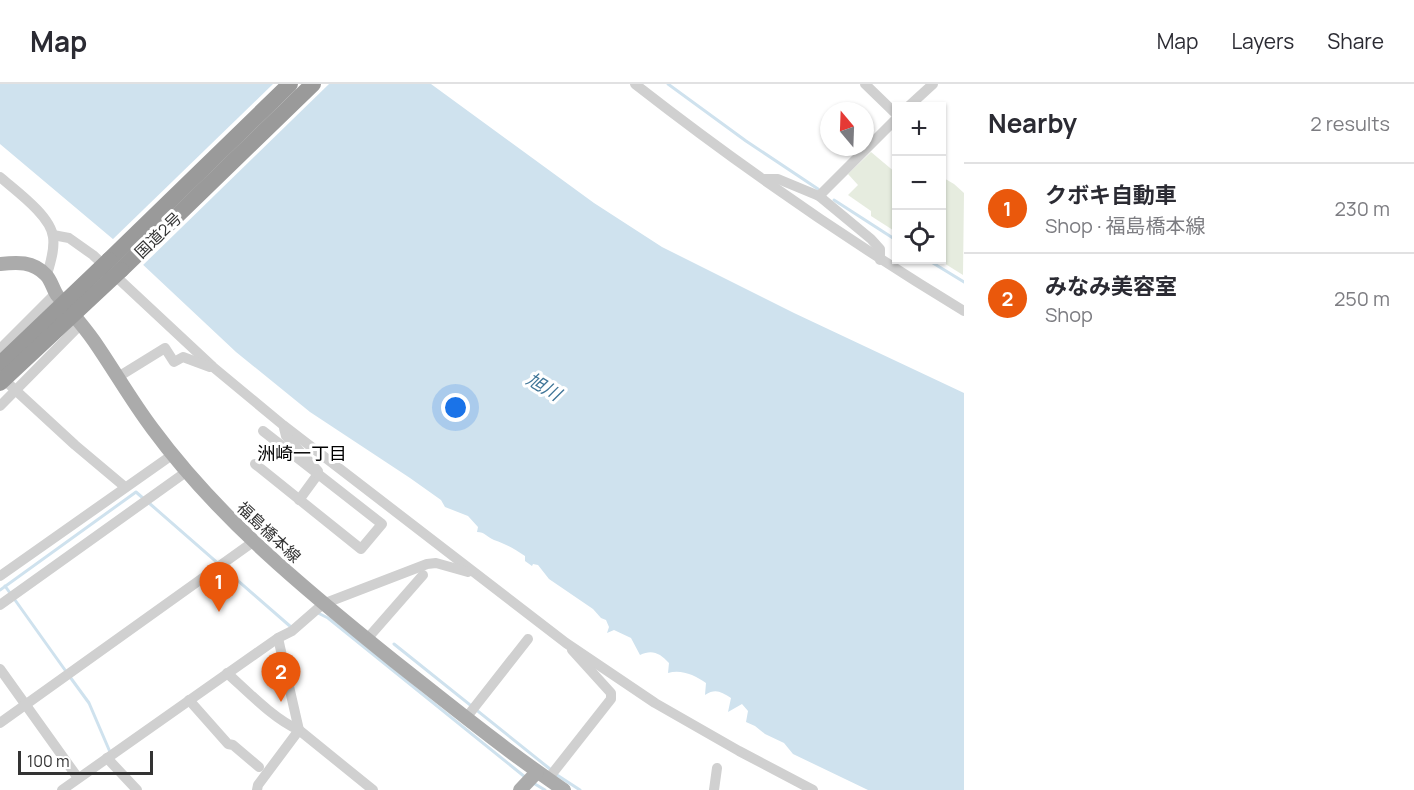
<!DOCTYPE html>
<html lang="en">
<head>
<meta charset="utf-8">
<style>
  body { margin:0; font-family:Manrope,"Noto Sans JP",sans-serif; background:#f2f2f3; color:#2b2b33 }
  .controls { position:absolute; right:18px; top:18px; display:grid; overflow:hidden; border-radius:0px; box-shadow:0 2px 4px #0004 }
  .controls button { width:54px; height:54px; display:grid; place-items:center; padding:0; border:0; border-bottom:2px solid #e1e1e2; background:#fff; color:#2b2b33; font:30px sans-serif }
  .compass { position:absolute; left:820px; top:18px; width:54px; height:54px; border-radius:50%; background:#fff; box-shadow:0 2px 4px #0004; rotate:341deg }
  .scale { position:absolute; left:18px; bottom:15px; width:135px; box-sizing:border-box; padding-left:6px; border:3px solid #333; border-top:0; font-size:16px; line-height:21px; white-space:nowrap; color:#333; -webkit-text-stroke:4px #fff; paint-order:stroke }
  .you { position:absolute; left:456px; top:324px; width:21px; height:21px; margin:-15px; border:4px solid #fff; border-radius:50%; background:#1a73e8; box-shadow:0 0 0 9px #1a73e833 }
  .badge { display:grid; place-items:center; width:39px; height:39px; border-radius:50%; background:#ea580c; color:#fff; font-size:20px; font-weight:700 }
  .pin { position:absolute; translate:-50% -50px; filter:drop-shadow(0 2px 3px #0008) }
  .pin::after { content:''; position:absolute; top:32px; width:21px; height:18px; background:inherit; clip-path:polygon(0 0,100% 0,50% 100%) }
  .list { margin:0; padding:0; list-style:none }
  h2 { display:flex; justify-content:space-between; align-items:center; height:78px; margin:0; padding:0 24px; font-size:26px }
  h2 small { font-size:20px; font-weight:400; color:#7c7c81 }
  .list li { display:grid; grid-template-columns:39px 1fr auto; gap:18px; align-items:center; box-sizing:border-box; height:90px; padding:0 24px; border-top:2px solid #e1e1e2 }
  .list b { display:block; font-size:22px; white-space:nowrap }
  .list p { margin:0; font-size:20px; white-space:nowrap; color:#7c7c81 }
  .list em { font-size:20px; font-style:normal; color:#7c7c81 }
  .icon { flex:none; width:33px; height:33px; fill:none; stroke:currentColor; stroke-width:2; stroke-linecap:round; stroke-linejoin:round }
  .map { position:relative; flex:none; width:964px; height:706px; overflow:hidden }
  header { display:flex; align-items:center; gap:36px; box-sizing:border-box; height:84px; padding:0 30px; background:#fff; border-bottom:2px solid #e1e1e2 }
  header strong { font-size:28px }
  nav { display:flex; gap:33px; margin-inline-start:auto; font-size:21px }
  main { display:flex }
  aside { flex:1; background:#fff }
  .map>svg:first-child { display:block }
  .green { fill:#e6ecdf }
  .water { fill:#cfe2ee }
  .pier { fill:#fff }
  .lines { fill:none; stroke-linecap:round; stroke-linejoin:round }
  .stream { stroke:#cfe2ee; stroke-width:3 }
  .minor { stroke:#d0d0d0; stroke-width:10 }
  .major { stroke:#ababab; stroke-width:14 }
  .highway { stroke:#9a9a9a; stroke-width:16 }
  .highway-bridge { stroke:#9a9a9a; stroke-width:16 }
  .labels { text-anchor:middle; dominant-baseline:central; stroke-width:6; stroke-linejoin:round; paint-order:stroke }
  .street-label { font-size:16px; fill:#333; stroke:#fff }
  .water-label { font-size:18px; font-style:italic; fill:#3f7597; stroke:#fff }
  .neighbourhood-label { font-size:18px; fill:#000; stroke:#fff }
</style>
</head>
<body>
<header>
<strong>Map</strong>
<nav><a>Map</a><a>Layers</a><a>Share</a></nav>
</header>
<main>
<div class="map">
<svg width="964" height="706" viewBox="0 0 964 706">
  <rect width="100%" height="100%" fill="#fff"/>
  <g class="green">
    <polygon points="871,68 896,89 896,148 871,132 871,127 848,111 858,101 848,90"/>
    <polygon points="942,93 954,100 964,109 963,191 939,176 942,176"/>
  </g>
  <path class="water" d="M 0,0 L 431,0 L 594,119 L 662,163 L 794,229 L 964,309 L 964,706 L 868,706 L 793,670 L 784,659 L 765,650 L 755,642 L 746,638 L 748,627 L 742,620 L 728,628 L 731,614 C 721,608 716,604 705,611 L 706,599 C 695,591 681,585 668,589 L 669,579 C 660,569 652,565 640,571 L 631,554 L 614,546 L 607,549 L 609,543 L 606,536 L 601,534 L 593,525 L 549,495 L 538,481 L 533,480 L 532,482 L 525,477 L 525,472 C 515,465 506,460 494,456 C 487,453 485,448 477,448 L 478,443 L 468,432 L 445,423 L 441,416 L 410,394 L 310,328 L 236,268 L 139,177 L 0,60 Z"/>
  <polygon class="pier" points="273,0 329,0 141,183 111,157"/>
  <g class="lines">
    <g class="stream">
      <polyline points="668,0 746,57 818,105"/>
      <polyline points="834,116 896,156"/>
      <polyline points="928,176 964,198"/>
      <polyline points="149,419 291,543"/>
      <polyline points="5,502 65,586"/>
      <polyline points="0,506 136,408 144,415"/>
      <polyline points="316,528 328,534 525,693"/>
      <polyline points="394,560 550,685"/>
      <polyline points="70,593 89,619 110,668"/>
      <polyline points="557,691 580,706"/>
      <polyline points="535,700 545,706"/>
    </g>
    <g class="minor">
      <path d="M 635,0 C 740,82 850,158 964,227"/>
      <polyline points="865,0 896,30"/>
      <polyline points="909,22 933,0"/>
      <path d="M 0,93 C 16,107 51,132 53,153 C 55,166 50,179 47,191"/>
      <polyline points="764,95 778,95 819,112 896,35"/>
      <polyline points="819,112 871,155 880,165 880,176"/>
      <polyline points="53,151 69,154 93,171 213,283 283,341 566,559 655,619 739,667 813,706"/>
      <polyline points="0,265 56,209"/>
      <polyline points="0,292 75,361 125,403"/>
      <polyline points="118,293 165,264 174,278 183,273 210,283"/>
      <polyline points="0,322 81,240"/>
      <polyline points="284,344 286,352 318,387 318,390 299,416"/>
      <polyline points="255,380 361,465 382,440 263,347"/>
      <polyline points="0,492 172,371"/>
      <polyline points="0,521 186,388"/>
      <polyline points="367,555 423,491"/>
      <polyline points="0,585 78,694"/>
      <path d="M 227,589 C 248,608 274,635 299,646 L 373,706"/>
      <polyline points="189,616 228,660 233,661 259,683"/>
      <polyline points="466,634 528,555"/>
      <polyline points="0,639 253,458"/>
      <polyline points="107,674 137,706"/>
      <polyline points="548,695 611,615 611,609 572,566"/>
      <polyline points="62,706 278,554 292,547 323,520 427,480 436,479 468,488"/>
      <polyline points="257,706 258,701 299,646 278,554"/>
      <polyline points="714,706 717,684"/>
    </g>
    <g class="major">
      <path d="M 0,180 C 17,178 33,177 46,191 C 51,196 53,205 57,211 C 69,226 83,241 94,257 C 114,286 131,316 152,344 C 219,435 307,507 394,577 C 450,621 505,666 564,706"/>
      <polyline points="520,706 537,688"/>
    </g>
    <g class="highway">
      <polyline points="109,176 290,0"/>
      <polyline points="121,186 313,0"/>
    </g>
    <g class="highway-bridge">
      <polyline points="0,280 109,176"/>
      <polyline points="0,299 121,186"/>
    </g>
  </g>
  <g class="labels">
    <g class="street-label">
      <text transform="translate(158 151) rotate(-44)">国道2号</text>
      <text transform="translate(269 448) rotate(43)">福島橋本線</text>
    </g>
    <g class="water-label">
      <text transform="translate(544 302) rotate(31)">旭川</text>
    </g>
    <g class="neighbourhood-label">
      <text x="302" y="369">洲崎一丁目</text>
    </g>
  </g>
</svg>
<div class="controls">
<button>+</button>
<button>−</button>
<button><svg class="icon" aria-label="locate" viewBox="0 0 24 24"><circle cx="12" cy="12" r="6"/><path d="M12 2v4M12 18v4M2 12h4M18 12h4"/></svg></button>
</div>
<svg class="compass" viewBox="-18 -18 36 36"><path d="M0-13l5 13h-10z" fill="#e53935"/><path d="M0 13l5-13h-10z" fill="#7c7c81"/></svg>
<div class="scale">100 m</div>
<div class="you"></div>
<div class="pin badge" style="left:219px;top:528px">1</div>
<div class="pin badge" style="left:281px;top:618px">2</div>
</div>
<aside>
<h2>Nearby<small>2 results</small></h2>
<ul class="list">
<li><span class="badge">1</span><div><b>クボキ自動車</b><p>Shop · 福島橋本線</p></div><em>230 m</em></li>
<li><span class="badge">2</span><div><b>みなみ美容室</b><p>Shop</p></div><em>250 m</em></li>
</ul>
</aside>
</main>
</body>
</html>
